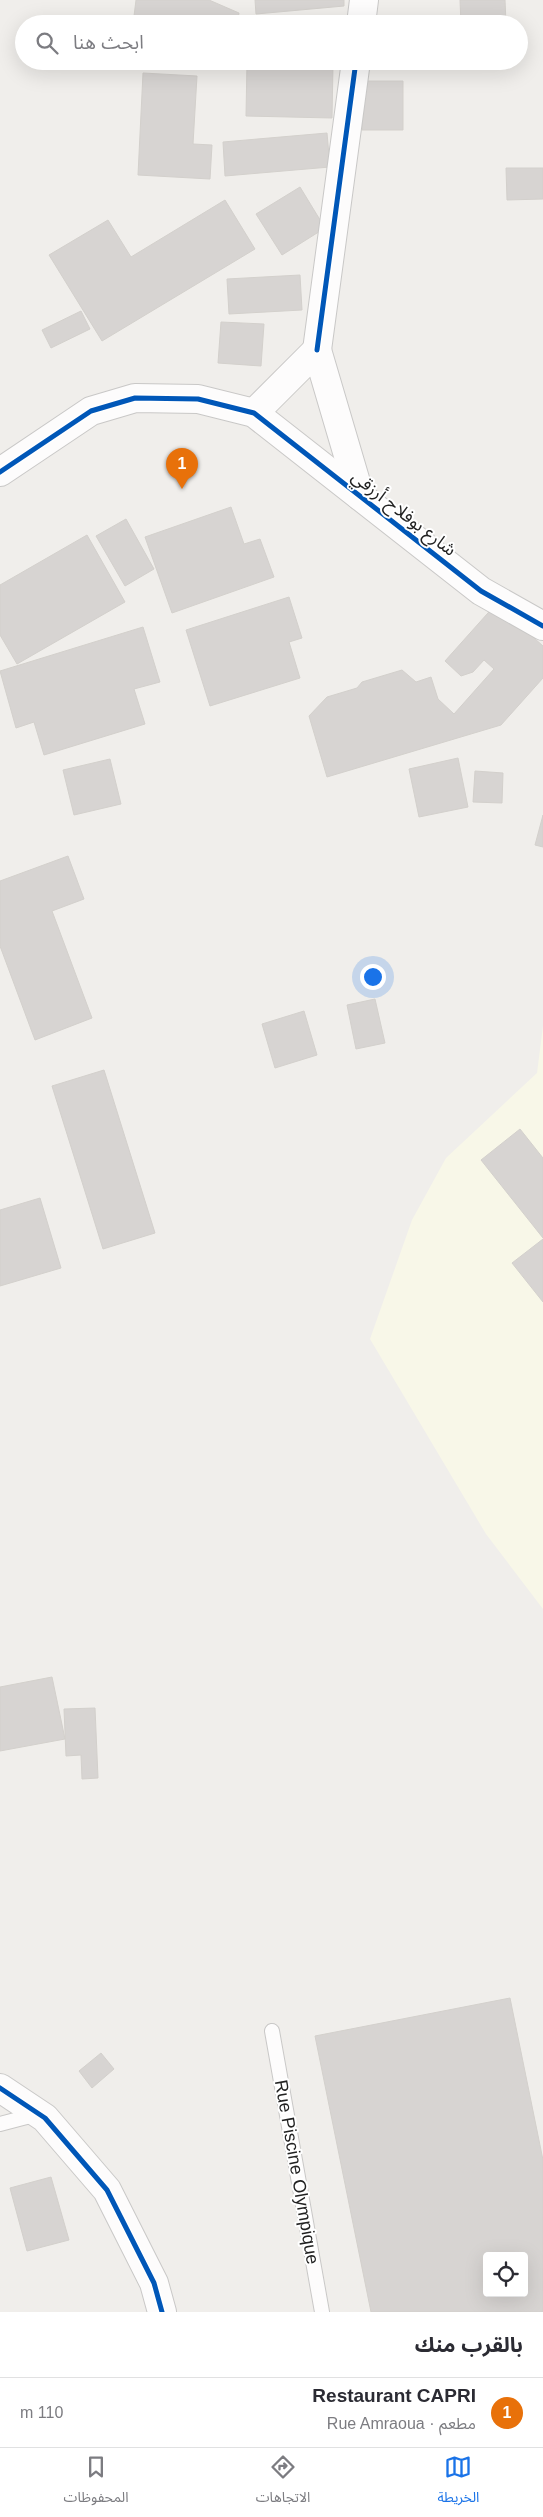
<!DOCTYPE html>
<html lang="ar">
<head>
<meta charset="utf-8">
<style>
  body { margin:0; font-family:Helvetica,"Noto Sans Arabic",sans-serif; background:#f7f7f7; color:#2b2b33; direction:rtl }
  .controls { position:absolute; right:15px; bottom:15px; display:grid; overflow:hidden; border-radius:5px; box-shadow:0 5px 20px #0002 }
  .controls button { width:45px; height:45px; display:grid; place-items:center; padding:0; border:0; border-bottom:1px solid #e1e1e2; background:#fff; color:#2b2b33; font:25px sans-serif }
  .you { position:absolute; left:372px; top:976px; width:18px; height:18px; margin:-12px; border:4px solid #fff; border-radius:50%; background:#1a73e8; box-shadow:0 0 0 8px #1a73e833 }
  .badge { display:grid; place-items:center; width:32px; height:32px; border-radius:50%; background:#1a73e8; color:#fff; font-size:16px; font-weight:700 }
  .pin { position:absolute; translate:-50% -41px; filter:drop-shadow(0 1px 2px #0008) }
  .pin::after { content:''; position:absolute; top:26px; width:18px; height:15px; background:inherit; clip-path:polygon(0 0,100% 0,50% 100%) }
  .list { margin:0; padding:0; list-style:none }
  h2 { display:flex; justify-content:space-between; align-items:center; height:65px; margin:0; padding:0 20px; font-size:21px }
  h2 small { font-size:16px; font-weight:400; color:#7c7c81 }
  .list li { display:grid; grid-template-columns:32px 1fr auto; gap:15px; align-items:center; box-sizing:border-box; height:70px; padding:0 20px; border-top:1px solid #e1e1e2 }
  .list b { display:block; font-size:19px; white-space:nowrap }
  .list p { margin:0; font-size:16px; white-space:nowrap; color:#7c7c81 }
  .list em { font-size:16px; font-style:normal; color:#7c7c81 }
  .icon { flex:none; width:28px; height:28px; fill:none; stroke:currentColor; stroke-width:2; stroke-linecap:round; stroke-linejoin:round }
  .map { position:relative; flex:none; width:543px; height:2312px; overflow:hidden; direction:ltr }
  .search { position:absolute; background:#fff; box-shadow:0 5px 20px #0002; left:15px; right:15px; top:15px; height:55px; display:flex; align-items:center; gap:12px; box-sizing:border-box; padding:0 18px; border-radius:28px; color:#7c7c81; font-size:19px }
  .sheet { height:135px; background:#fff }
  nav { display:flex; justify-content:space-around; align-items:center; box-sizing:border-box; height:70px; border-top:1px solid #e1e1e2; background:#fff; font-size:14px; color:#7c7c81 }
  nav a { display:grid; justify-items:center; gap:2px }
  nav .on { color:#1a73e8 }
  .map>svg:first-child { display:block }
  .education { fill:#f8f7e8 }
  .building { fill:#d7d4d2; stroke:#d3d0cc; fill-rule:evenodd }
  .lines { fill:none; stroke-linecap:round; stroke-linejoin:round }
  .service-casing { stroke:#c9c8c7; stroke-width:16 }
  .minor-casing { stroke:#c9c8c7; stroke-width:30 }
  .service { stroke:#fdfcfc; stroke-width:14 }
  .minor { stroke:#fdfcfc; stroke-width:28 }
  .cycleway-casing { stroke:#fff; stroke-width:8 }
  .cycleway { stroke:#0057b8; stroke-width:5 }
  .labels { text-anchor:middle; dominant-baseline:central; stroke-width:4; stroke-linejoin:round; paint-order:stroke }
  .street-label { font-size:18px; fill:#222; stroke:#fff }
</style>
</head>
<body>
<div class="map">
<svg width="543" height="2312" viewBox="0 0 543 2312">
  <rect width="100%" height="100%" fill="#f0eeeb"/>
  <polygon class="education" points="543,1026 543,1609 486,1534 370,1339 412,1220 446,1158 537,1073"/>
  <g class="building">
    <polygon points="136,0 209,0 239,13 237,24 133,24"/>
    <polygon points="255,0 344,0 344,6 256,14"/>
    <polygon points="460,0 505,0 506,23 461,24"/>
    <polygon points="247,62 333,64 332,118 246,116"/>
    <polygon points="143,73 197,76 193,144 212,145 210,179 138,175"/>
    <polygon points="361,81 403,81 403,130 362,130"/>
    <polygon points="327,133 330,167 225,176 223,142"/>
    <polygon points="506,168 543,168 543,199 507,200"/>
    <polygon points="300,187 325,228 282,255 256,214"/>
    <polygon points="225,200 255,249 102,341 49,255 108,220 131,257"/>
    <polygon points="300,275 302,310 229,314 227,279"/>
    <polygon points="81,311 90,329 51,348 42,330"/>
    <polygon points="221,322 264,324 261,366 218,363"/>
    <polygon points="231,507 244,544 260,539 274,577 172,613 145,537"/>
    <polygon points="126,519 154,569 125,586 96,536"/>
    <polygon points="87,535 125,602 17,664 0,635 0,585"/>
    <polygon points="289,597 302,638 289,642 300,678 210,706 186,630"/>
    <polygon points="496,604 543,646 543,678 501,725 327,777 309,716 327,697 357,688 362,682 402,670 416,682 431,677 438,699 454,714 494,669 484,660 473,672 461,676 445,661"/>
    <polygon points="143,627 160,682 134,689 145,724 44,755 34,722 16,728 0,671"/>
    <polygon points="458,758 468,807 419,817 409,769"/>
    <polygon points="110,759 121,804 74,815 63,770"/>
    <polygon points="475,771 503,773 502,803 473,802"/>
    <polygon points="543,815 543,847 535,845"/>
    <polygon points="68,856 84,899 52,911 92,1018 35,1040 0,946 0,881"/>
    <polygon points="375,999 385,1043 356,1049 347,1005"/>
    <polygon points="304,1011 317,1055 275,1068 262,1024"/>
    <polygon points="104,1070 155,1233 103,1249 52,1086"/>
    <polygon points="520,1129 543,1158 543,1238 481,1160"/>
    <polygon points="40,1198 61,1268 0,1286 0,1210"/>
    <polygon points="543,1239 543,1302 512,1263"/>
    <polygon points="52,1677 65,1739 0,1751 0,1687"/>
    <polygon points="95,1708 98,1778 82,1779 81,1755 66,1756 64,1709"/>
    <path d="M 510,1998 L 543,2160 L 543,2312 L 371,2312 L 315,2036 ZM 487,2256 L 524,2256 L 524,2293 L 487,2293 Z"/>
    <polygon points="101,2053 114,2069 92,2088 79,2071"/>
    <polygon points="51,2177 69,2240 27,2251 10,2188"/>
  </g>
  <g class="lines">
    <g class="service-casing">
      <g id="service">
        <polyline points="272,2031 322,2312"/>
        <polyline points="0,2124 38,2114"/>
      </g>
    </g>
    <g class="minor-casing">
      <g id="minor">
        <polyline points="361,24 364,0"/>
        <polyline points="317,350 356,61"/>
        <polyline points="254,413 317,350 360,496"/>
        <polyline points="0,472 91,411 135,398 198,399 254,413 481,591 543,626"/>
        <polyline points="0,2088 45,2118 107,2190 154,2283 162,2312"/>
      </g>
    </g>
    <use href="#service" class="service"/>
    <use href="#minor" class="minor"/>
    <g class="cycleway-casing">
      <g id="cycleway">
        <polyline points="317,350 356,61"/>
        <polyline points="0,472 91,411 135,398 198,399 254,413 481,591 543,626"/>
        <polyline points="0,2088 45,2118 107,2190 154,2283 162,2312"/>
      </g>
    </g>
    <use href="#cycleway" class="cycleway"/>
  </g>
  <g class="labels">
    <g class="street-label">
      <text transform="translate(404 513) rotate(38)">شارع بوفلاح أرزقي</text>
      <text transform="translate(297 2172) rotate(80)">Rue Piscine Olympique</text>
    </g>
  </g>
</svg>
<div class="controls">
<button><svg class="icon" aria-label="locate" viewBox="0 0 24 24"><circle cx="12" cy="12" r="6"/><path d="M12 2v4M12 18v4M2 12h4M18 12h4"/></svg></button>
</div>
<div class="you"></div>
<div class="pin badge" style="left:182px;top:489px;background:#e8710a">1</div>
<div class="search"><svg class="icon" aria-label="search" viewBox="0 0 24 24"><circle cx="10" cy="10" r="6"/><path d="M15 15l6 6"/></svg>ابحث هنا</div>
</div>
<section class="sheet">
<h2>بالقرب منك<small></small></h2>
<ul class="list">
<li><span class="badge" style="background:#e8710a">1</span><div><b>Restaurant CAPRI</b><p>مطعم · Rue Amraoua</p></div><em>110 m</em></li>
</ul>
</section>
<nav>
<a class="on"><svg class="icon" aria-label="map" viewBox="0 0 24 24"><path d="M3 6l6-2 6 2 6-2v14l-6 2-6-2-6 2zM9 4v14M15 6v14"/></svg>الخريطة</a>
<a><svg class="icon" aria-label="directions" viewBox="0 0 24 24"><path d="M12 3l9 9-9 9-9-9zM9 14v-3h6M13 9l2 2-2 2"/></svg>الاتجاهات</a>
<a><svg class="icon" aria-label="saved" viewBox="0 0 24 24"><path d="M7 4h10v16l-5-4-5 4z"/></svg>المحفوظات</a>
</nav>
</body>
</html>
